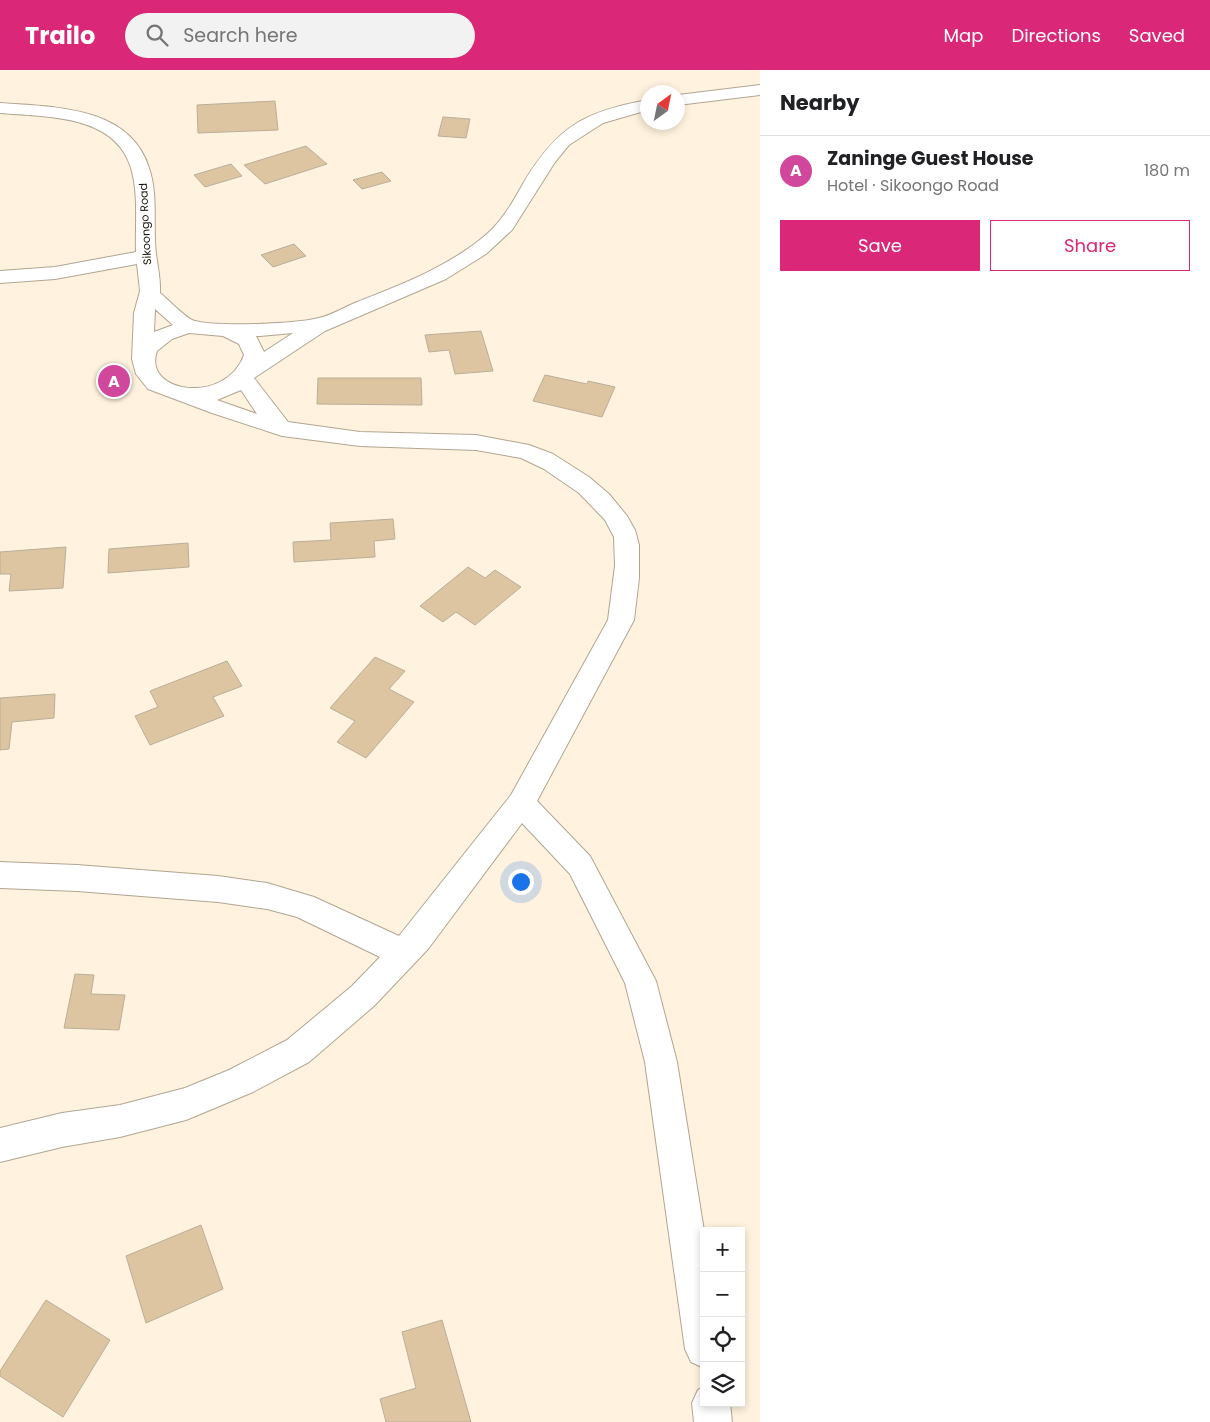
<!DOCTYPE html>
<html lang="en">
<head>
<meta charset="utf-8">
<style>
  body { margin:0; font-family:Poppins,sans-serif; background:#f2f2f2; color:#202124 }
  .controls { position:absolute; right:15px; bottom:15px; display:grid; overflow:hidden; border-radius:0px; box-shadow:0 2px 8px #0003 }
  .controls button { width:45px; height:45px; display:grid; place-items:center; padding:0; border:0; border-bottom:1px solid #e0e0e0; background:#fff; color:#202124; font:25px sans-serif }
  .compass { position:absolute; left:640px; top:15px; width:45px; height:45px; border-radius:50%; background:#fff; box-shadow:0 2px 8px #0003; rotate:33deg }
  .you { position:absolute; left:520px; top:811px; width:18px; height:18px; margin:-12px; border:4px solid #fff; border-radius:50%; background:#1a73e8; box-shadow:0 0 0 8px #1a73e833 }
  .badge { display:grid; place-items:center; width:32px; height:32px; border-radius:50%; background:#db2777; color:#fff; font-size:16px; font-weight:700 }
  .pin { position:absolute; translate:-50% -50%; border:2px solid #fff; box-shadow:0 1px 5px #0006 }
  .list { margin:0; padding:0; list-style:none }
  h2 { display:flex; justify-content:space-between; align-items:center; height:65px; margin:0; padding:0 20px; font-size:21px }
  h2 small { font-size:16px; font-weight:400; color:#757577 }
  .list li { display:grid; grid-template-columns:32px 1fr auto; gap:15px; align-items:center; box-sizing:border-box; height:70px; padding:0 20px; border-top:1px solid #e0e0e0 }
  .list b { display:block; font-size:19px; white-space:nowrap }
  .list p { margin:0; font-size:16px; white-space:nowrap; color:#757577 }
  .list em { font-size:16px; font-style:normal; color:#757577 }
  .actions { display:flex; gap:10px; padding:15px 20px }
  .actions a { flex:1; padding:11px 0; border:1px solid #db2777; border-radius:0px; text-align:center; font-size:18px; color:#db2777 }
  .actions .main { background:#db2777; color:#fff }
  .icon { flex:none; width:28px; height:28px; fill:none; stroke:currentColor; stroke-width:2; stroke-linecap:round; stroke-linejoin:round }
  .map { position:relative; flex:none; width:760px; height:1352px; overflow:hidden }
  header { display:flex; align-items:center; gap:30px; box-sizing:border-box; height:70px; padding:0 25px; background:#db2777; color:#fff }
  header strong { font-size:24px }
  nav { display:flex; gap:28px; margin-inline-start:auto; font-size:18px }
  .search { width:350px; height:45px; background:#f2f2f2; display:flex; align-items:center; gap:12px; box-sizing:border-box; padding:0 18px; border-radius:28px; color:#757577; font-size:19px }
  main { display:flex }
  aside { flex:1; background:#fff }
  .map>svg:first-child { display:block }
  .building { fill:#dcc5a0; stroke:#baae9b }
  .lines { fill:none; stroke-linecap:round; stroke-linejoin:round }
  .street-casing { stroke:#b1a592; stroke-width:2 }
  .street { fill:#fff; fill-rule:evenodd }
  .labels { text-anchor:middle; dominant-baseline:central; stroke-width:4.5; stroke-linejoin:round; paint-order:stroke }
  .far-street-label { font-size:11px; fill:#16120b; stroke:#fff }
</style>
</head>
<body>
<header>
<strong>Trailo</strong>
<div class="search"><svg class="icon" aria-label="search" viewBox="0 0 24 24"><circle cx="10" cy="10" r="6"/><path d="M15 15l6 6"/></svg>Search here</div>
<nav><a>Map</a><a>Directions</a><a>Saved</a></nav>
</header>
<main>
<div class="map">
<svg width="760" height="1352" viewBox="0 0 760 1352">
  <rect width="100%" height="100%" fill="#fff2de"/>
  <g class="building">
    <polygon points="275,31 278,60 198,63 197,35"/>
    <polygon points="443,47 470,49 466,68 438,66"/>
    <polygon points="306,76 327,94 265,114 244,95"/>
    <polygon points="231,94 242,106 205,117 194,105"/>
    <polygon points="382,102 391,111 362,119 353,110"/>
    <polygon points="294,174 306,186 273,197 261,185"/>
    <polygon points="481,261 493,301 455,304 449,280 429,282 425,265"/>
    <polygon points="545,305 587,314 588,311 615,317 602,347 533,331"/>
    <polygon points="318,308 421,308 422,335 317,334"/>
    <polygon points="393,449 395,469 374,471 375,487 294,492 293,472 331,470 330,453"/>
    <polygon points="188,473 189,497 108,503 109,479"/>
    <polygon points="66,477 63,518 9,521 11,504 0,504 0,482"/>
    <polygon points="468,497 485,508 495,500 521,517 475,555 456,542 443,552 420,536"/>
    <polygon points="375,587 405,601 389,619 414,632 366,688 337,672 355,651 330,638"/>
    <polygon points="227,591 242,616 213,627 224,646 150,675 135,646 158,637 150,621"/>
    <polygon points="55,624 54,648 12,652 9,679 0,680 0,628"/>
    <polygon points="75,904 94,905 91,924 125,925 119,960 64,958"/>
    <polygon points="201,1155 223,1219 146,1253 126,1186"/>
    <polygon points="46,1230 110,1270 63,1347 0,1306 0,1301"/>
    <polygon points="442,1250 471,1352 386,1352 380,1329 416,1318 402,1262"/>
  </g>
  <g class="lines">
    <g class="street-casing">
      <g id="street">
        <polygon points="760,15 760,25 678,35 678,25"/>
        <path d="M 648,30 L 648,40 L 603,53 L 569,75 L 555,92 L 512,160 L 486,184 L 446,209 L 325,261 L 254,308 L 288,352 L 360,362 L 476,365 L 529,375 L 553,384 L 589,407 L 609,424 L 627,446 L 635,460 L 639,475 L 639,508 L 634,550 L 537,731 L 590,786 L 656,911 L 677,992 L 704,1161 L 704,1298 L 691,1292 L 685,1279 L 645,992 L 625,913 L 570,804 L 522,753 L 428,879 L 374,936 L 309,992 L 253,1022 L 186,1050 L 120,1067 L 62,1077 L 0,1092 L 0,1058 L 62,1043 L 120,1035 L 185,1018 L 229,1000 L 287,970 L 352,916 L 380,887 L 297,847 L 267,839 L 218,832 L 77,821 L 0,818 L 0,792 L 77,795 L 218,806 L 267,813 L 314,827 L 399,866 L 511,725 L 608,550 L 615,496 L 614,467 L 605,450 L 579,423 L 544,399 L 521,388 L 476,380 L 360,376 L 282,366 L 212,343 L 148,319 L 136,304 L 132,289 L 134,243 L 140,221 L 137,194 L 55,209 L 0,213 L 0,201 L 55,197 L 136,182 C 135,155 139,125 131,98 C 115,44 46,47 0,43 L 0,33 C 54,37 130,36 149,98 C 157,121 154,146 155,170 C 155,188 161,205 160,223 C 168,229 186,249 195,251 C 218,257 295,254 319,248 C 332,245 345,237 357,232 C 403,214 450,196 487,164 C 503,150 514,130 524,112 C 557,57 585,41 648,30 ZM 155,239 L 173,255 L 154,262 ZM 189,263 L 223,266 L 239,274 L 244,285 C 226,335 142,324 157,281 L 172,269 ZM 293,263 L 264,282 L 256,266 L 260,266 ZM 241,320 L 257,344 L 217,330 Z"/>
        <polygon points="704,1317 704,1333 730,1333 732,1352 694,1352 692,1333 698,1320"/>
      </g>
    </g>
    <use href="#street" class="street"/>
  </g>
  <g class="labels">
    <g class="far-street-label">
      <text transform="translate(145 154) rotate(-93)">Sikoongo Road</text>
    </g>
  </g>
</svg>
<div class="controls">
<button>+</button>
<button>−</button>
<button><svg class="icon" aria-label="locate" viewBox="0 0 24 24"><circle cx="12" cy="12" r="6"/><path d="M12 2v4M12 18v4M2 12h4M18 12h4"/></svg></button>
<button><svg class="icon" aria-label="layers" viewBox="0 0 24 24"><path d="M12 4l9 5-9 5-9-5zM3 14l9 5 9-5"/></svg></button>
</div>
<svg class="compass" viewBox="-18 -18 36 36"><path d="M0-13l5 13h-10z" fill="#e53935"/><path d="M0 13l5-13h-10z" fill="#757577"/></svg>
<div class="you"></div>
<div class="pin badge" style="left:114px;top:311px;background:#d1479c">A</div>
</div>
<aside>
<h2>Nearby<small></small></h2>
<ul class="list">
<li><span class="badge" style="background:#d1479c">A</span><div><b>Zaninge Guest House</b><p>Hotel · Sikoongo Road</p></div><em>180 m</em></li>
</ul>
<div class="actions"><a class="main">Save</a><a>Share</a></div>
</aside>
</main>
</body>
</html>
